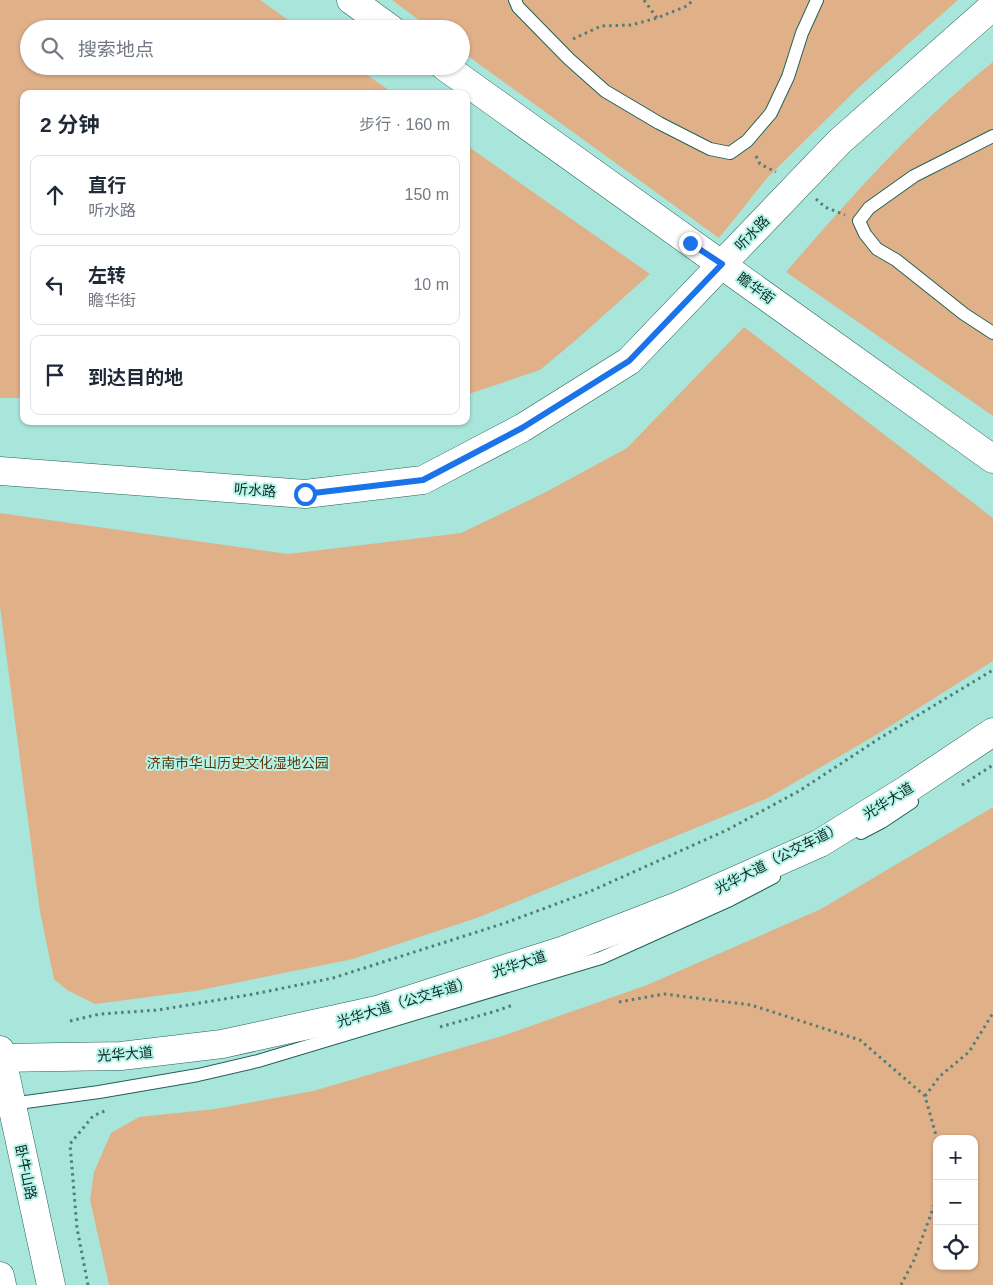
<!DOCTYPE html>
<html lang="zh">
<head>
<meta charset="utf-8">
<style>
  body { margin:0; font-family:Arial,"Noto Sans SC",sans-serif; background:#f2f2f3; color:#1f2937 }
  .controls { position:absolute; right:15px; bottom:15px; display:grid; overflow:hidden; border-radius:10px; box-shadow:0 1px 4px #0004 }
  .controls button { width:45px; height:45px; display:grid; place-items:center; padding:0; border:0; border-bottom:1px solid #e0e1e3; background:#fff; color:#1f2937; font:25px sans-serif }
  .stop { position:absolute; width:15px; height:15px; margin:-11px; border:4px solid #1a73e8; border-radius:50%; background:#fff }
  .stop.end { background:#1a73e8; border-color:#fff; box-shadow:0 1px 5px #0008 }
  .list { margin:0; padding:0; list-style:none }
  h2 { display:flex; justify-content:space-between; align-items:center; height:65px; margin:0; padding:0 20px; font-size:21px }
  h2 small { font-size:16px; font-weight:400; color:#747a83 }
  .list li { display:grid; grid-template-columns:32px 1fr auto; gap:15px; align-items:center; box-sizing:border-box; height:80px; margin:0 10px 10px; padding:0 10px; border:1px solid #e0e1e3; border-radius:10px }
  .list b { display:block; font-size:19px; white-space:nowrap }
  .list p { margin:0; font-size:16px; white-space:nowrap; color:#747a83 }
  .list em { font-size:16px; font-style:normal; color:#747a83 }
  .icon { flex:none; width:28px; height:28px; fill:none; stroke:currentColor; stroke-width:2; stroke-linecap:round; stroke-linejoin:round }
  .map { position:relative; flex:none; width:993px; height:1285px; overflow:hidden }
  .search { position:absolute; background:#fff; box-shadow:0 1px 4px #0004; left:20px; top:20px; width:450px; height:55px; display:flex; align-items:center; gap:12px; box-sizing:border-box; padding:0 18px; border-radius:28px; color:#747a83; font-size:19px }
  .panel { position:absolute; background:#fff; box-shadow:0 1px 4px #0004; left:20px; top:90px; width:450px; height:335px; border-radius:10px }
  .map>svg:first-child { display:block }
  .green { fill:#e0b189; fill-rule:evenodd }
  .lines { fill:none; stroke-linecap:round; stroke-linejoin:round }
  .lane-casing { stroke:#226158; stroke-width:14 }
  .secondary-casing { stroke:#226158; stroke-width:29 }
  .path { stroke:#537e77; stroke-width:3; stroke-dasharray:2.5 4; stroke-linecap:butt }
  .lane { stroke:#fff; stroke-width:12 }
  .secondary { stroke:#fff; stroke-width:28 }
  .route { stroke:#1a73e8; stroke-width:6 }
  .labels { text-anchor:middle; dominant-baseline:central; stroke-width:4; stroke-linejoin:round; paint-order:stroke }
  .street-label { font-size:14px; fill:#0e2824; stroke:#b5f4e8 }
  .park-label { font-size:14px; fill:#5f370b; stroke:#b5f4e8 }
</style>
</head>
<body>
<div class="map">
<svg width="993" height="1285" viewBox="0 0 993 1285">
  <rect width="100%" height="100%" fill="#a8e6db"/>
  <g class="green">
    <polygon points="0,0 260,0 301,29 29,29 29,66 355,66 394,94 24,94 24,398 0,398"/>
    <polygon points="392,0 958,0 857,89 767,178 719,238 461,51 461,29 431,29"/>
    <path d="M 993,62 L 993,416 L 786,272 C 850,198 916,123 993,62 Z"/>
    <polygon points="466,145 650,274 576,340 540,370 466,395"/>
    <polygon points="744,327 993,518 993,661 876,735 768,798 477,918 353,959 195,991 95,1004 67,990 54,979 40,912 0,607 0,513 288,554 461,533 544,493 627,448"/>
    <path d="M 993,807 L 993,1285 L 109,1285 L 90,1200 L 94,1172 L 111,1133 L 139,1117 L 215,1109 L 313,1091 L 502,1036 L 647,985 L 821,909 ZM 937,1139 L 974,1139 L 974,1266 L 937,1266 Z"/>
  </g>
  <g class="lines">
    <g class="lane-casing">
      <g id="lane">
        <polyline points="515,0 518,7 569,59 605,91 659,123 710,149 730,153 747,141 771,113 788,77 802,33 817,0"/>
        <polyline points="993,136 914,176 869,208 859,221 865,234 877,249 896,260 964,314 993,333"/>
        <polyline points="861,833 882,822 912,802"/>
        <polyline points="11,1104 99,1092 198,1075 258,1061 601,958 730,900 774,877"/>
      </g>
    </g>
    <g class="secondary-casing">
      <g id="secondary">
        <polyline points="351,0 391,29"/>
        <polyline points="444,66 993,459"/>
        <polyline points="0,471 305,494 423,480 522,428 629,361 839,142 993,6"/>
        <polyline points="0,1050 51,1285"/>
        <polyline points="0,1058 121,1056 222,1044 377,1010 564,950 680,905 820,843 906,790 993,732"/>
        <polyline points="0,1276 2,1285"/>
      </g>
    </g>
    <g class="path">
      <polyline points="644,0 657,18"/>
      <polyline points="573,39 601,26 631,25 657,18 687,6 693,0"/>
      <polyline points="756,156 760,164 776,172"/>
      <polyline points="816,199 825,207 845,215"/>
      <polyline points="962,785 993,765"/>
      <polyline points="619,1002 664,994 751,1005 860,1040 925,1096 937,1139"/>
      <polyline points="70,1021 100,1014 158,1010 254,994 333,978 505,923 591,891 727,830 799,791 880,738 993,670"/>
      <polyline points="440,1027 496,1011 513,1005"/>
      <polyline points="925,1096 940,1076 969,1052 993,1013"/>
      <polyline points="88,1285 77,1228 70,1144 93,1116 107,1110"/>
      <polyline points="901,1285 914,1260 937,1198"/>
    </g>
    <use href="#lane" class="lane"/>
    <use href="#secondary" class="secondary"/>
  </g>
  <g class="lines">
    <polyline class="route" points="305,494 423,480 522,428 629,361 722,264 690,243"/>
  </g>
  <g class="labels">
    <g class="street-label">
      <text transform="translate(752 233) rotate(-46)">听水路</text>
      <text transform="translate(756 288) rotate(36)">瞻华街</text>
      <text transform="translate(255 490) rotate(4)">听水路</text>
      <text transform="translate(888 801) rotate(-32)">光华大道</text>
      <text transform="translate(778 858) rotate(-27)">光华大道（公交车道）</text>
      <text transform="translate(519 964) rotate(-18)">光华大道</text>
      <text transform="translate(404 1002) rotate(-17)">光华大道（公交车道）</text>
      <text transform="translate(125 1054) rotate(-4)">光华大道</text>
      <text transform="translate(26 1172) rotate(78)">卧牛山路</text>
    </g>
    <g class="park-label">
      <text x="238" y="763">济南市华山历史文化湿地公园</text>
    </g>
  </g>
</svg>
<div class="controls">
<button>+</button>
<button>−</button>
<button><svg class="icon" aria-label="locate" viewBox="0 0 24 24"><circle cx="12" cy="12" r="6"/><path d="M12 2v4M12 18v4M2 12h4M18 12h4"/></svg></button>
</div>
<div class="stop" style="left:305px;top:494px"></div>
<div class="stop end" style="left:690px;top:243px"></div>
<div class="search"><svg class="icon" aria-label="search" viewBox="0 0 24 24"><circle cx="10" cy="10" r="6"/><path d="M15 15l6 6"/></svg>搜索地点</div>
<section class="panel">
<h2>2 分钟<small>步行 · 160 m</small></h2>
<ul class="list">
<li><svg class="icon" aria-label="ahead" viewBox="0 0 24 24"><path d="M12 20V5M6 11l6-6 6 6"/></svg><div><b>直行</b><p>听水路</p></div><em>150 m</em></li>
<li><svg class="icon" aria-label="left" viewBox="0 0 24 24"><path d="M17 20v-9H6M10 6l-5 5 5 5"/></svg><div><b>左转</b><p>瞻华街</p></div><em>10 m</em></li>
<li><svg class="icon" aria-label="arrive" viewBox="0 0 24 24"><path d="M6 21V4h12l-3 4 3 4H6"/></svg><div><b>到达目的地</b></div></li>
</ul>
</section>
</div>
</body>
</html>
